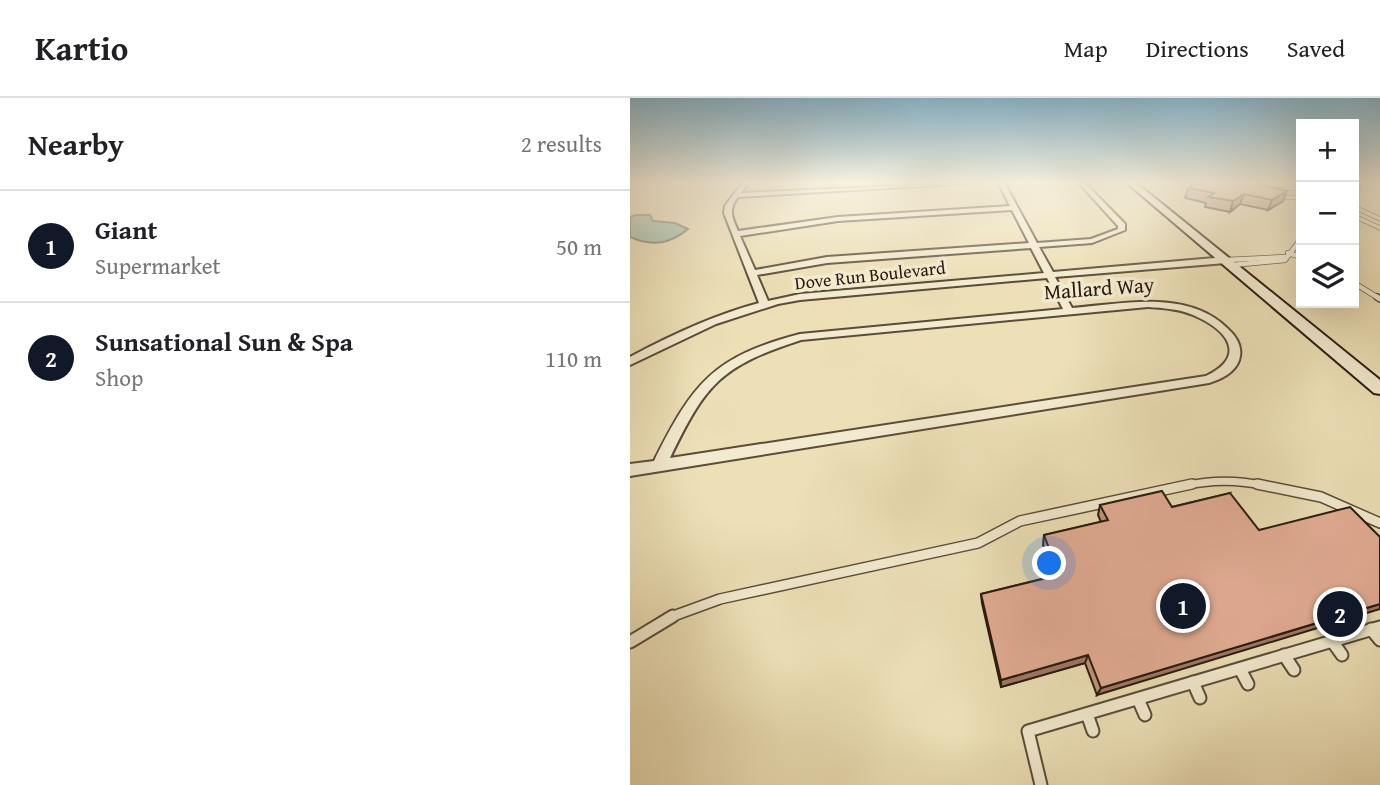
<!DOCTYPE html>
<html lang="en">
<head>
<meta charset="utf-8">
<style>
  body { margin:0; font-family:"Gentium Book Plus",serif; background:#f6f6f6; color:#202124 }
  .controls { position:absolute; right:21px; top:21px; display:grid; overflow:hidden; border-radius:0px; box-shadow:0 7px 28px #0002 }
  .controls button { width:63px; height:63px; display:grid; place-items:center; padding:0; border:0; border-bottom:2px solid #e0e0e0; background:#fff; color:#202124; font:35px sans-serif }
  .you { position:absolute; left:420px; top:466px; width:24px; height:24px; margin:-18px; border:5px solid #fff; border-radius:50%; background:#1a73e8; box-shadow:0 0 0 10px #1a73e833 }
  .badge { display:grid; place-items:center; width:46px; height:46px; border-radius:50%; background:#111827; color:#fff; font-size:23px; font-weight:700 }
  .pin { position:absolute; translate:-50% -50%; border:4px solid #fff; box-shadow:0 2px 7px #0006 }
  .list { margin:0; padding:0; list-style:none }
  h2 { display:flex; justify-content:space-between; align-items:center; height:91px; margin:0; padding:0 28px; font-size:30px }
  h2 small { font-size:23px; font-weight:400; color:#757577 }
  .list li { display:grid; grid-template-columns:46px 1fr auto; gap:21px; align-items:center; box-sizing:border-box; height:112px; padding:0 28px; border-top:2px solid #e0e0e0 }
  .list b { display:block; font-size:26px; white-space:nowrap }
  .list p { margin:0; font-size:23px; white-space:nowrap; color:#757577 }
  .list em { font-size:23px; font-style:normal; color:#757577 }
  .icon { flex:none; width:38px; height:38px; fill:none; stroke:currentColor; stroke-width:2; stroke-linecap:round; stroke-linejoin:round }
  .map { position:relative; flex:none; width:750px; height:687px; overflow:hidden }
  header { display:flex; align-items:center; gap:42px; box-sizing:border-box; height:98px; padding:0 35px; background:#fff; border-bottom:2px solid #e0e0e0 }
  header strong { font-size:33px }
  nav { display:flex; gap:38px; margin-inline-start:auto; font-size:24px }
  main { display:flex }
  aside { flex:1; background:#fff }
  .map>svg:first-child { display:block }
  .water { fill:#99bdac; stroke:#6c7c6d; stroke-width:2 }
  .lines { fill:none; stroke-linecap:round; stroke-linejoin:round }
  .lane-far5-casing { stroke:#5a4c38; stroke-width:5 }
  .lane-far4-casing { stroke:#5a4c38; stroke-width:6 }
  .lane-far3-casing { stroke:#5a4c38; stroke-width:8 }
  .lane-far2-casing { stroke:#5a4c38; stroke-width:10 }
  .lane-far1-casing { stroke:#5a4c38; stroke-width:12 }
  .lane-casing { stroke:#5a4c38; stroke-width:15 }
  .street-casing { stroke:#5a4c38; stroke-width:4 }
  .secondary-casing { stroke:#291a0e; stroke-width:4 }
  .lane-far5 { stroke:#f3ebd0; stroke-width:3.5 }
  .lane-far4 { stroke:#f3ebd0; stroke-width:4.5 }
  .lane-far3 { stroke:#f3ebd0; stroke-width:5 }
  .lane-far2 { stroke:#f3ebd0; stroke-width:7 }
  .lane-far1 { stroke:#f3ebd0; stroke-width:9 }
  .lane { stroke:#f3ebd0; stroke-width:11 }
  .street { fill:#f3ebd0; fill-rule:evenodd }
  .secondary { fill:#f3ebd0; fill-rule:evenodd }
  .wall { fill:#c2947f; stroke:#291a0e; stroke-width:2 }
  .shaded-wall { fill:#9e7868; stroke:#291a0e; stroke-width:2 }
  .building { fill:#e2ac94; stroke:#291a0e; stroke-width:2 }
  .labels { text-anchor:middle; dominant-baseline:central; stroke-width:7; stroke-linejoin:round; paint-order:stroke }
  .far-street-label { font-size:18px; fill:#291a0e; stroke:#f3ebd0 }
  .street-label { font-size:21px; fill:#291a0e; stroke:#f3ebd0 }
</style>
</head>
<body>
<header>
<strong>Kartio</strong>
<nav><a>Map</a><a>Directions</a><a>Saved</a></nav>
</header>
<main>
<aside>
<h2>Nearby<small>2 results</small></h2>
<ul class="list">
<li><span class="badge">1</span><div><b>Giant</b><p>Supermarket</p></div><em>50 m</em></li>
<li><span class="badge">2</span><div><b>Sunsational Sun &amp; Spa</b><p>Shop</p></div><em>110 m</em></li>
</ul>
</aside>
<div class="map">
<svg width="750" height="687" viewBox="0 0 750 687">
  <rect width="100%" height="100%" fill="#ede0b7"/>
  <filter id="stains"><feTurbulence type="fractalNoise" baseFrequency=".00286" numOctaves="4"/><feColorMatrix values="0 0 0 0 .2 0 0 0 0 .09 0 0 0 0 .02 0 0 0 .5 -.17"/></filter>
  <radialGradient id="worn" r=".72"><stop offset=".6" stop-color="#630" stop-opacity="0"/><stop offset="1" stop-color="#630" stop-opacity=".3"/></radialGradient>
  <path class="water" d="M 6,117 L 20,117 L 23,123 L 45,125 L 58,131 C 40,146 22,149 0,139 L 0,119 Z"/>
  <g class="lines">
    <g class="lane-far5-casing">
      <g id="lane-far5">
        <polyline points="671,90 641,92 653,99 671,100"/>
        <polyline points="724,109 750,121"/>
        <polyline points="724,118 750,130"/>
      </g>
    </g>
    <g class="lane-far4-casing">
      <g id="lane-far4">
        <polyline points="658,155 671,159"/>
        <polyline points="596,162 655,159"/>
        <polyline points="602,167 655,162 671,141"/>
        <polyline points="724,185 750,201"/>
      </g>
    </g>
    <g class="lane-far3-casing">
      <polyline id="lane-far3" points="747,199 750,201"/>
    </g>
    <g class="lane-far2-casing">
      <path id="lane-far2" d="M 554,388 C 580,382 609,382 636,388"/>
    </g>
    <g class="lane-far1-casing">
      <g id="lane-far1">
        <polyline points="627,386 691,399 750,425"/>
        <polyline points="38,520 90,501 348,445 390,423 562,386"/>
      </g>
    </g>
    <g class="lane-casing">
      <g id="lane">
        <polyline points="741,531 750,542"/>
        <polyline points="702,543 712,557"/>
        <polyline points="0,544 43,518"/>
        <polyline points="654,557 664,572"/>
        <polyline points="610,571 618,586"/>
        <polyline points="563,584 570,600"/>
        <polyline points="508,601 515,617"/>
        <polyline points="457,616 463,633"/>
        <polyline points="411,687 398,633 750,529"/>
      </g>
    </g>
    <g class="street-casing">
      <path id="street" d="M 113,84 L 119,84 L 111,95 L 360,84 L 108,99 C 98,112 102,119 108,133 L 208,119 L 380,108 L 368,84 L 374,84 L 407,145 L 461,141 L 488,131 L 488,128 L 448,84 L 454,84 L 495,126 L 495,132 L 462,145 L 409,149 L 423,174 L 596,159 L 600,162 L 596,165 L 425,179 L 442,210 C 492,206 557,191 597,230 C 605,237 612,247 610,258 C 608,273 592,281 579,285 L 0,378 L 0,366 L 24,363 C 63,285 83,259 170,236 L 433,211 L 417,180 L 170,202 L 148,206 L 86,226 L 0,267 L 0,259 C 41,237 84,217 129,205 L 94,115 L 95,108 ZM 382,112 L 399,145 L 197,159 L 125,172 L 110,138 L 208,123 ZM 401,150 L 414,175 L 170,196 L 138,203 L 127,177 L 197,165 ZM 518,209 C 533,210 549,211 563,217 C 596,231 619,257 576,278 L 40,360 C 76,285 91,268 171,242 Z"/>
    </g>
    <g class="secondary-casing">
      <polygon id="secondary" points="496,84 505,84 750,282 750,296 744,295"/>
    </g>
    <use href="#lane-far5" class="lane-far5"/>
    <use href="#lane-far4" class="lane-far4"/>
    <use href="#lane-far3" class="lane-far3"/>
    <use href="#lane-far2" class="lane-far2"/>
    <use href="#lane-far1" class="lane-far1"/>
    <use href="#lane" class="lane"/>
    <use href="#street" class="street"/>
    <use href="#secondary" class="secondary"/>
  </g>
  <g class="wall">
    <polygon points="634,88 657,93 653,103 638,112 610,106 600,114 575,109 576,105 555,100 558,90"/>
    <polygon points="600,395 467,597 455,565 371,589 352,505 351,496 424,478 413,447 414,437 471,424 468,417 470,407 542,409"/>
  </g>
  <g class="shaded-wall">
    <polygon points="657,93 653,103 638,112 642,102"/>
    <polygon points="614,96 610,106 600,114 603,103"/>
    <polygon points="750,506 750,511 467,597 471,590"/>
    <polygon points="458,557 455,565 371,589 371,582"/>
  </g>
  <g class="building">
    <polygon points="568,84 632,84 628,86 657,93 642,102 614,96 603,103 578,99 584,95 558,90"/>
    <polygon points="532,393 542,409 600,395 629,432 720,409 750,439 750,506 471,590 458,557 371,582 351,496 429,477 414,437 478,422 470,407"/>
  </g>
  <linearGradient id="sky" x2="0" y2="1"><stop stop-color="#88b8d0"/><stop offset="0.47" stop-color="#f7f1df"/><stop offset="1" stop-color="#f7f1df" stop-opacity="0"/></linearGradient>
  <rect width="750" height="180" fill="url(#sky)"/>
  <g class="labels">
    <g class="far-street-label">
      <text transform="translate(240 177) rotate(-6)">Dove Run Boulevard</text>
    </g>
    <g class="street-label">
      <text transform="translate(469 190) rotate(-4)">Mallard Way</text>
    </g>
  </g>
  <rect width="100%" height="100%" filter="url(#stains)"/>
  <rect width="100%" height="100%" fill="url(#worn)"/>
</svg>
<div class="controls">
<button>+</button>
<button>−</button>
<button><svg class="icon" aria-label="layers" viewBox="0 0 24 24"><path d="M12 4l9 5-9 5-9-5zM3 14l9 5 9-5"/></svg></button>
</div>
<div class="you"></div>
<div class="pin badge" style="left:553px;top:508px">1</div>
<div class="pin badge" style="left:710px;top:516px">2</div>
</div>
</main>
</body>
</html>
